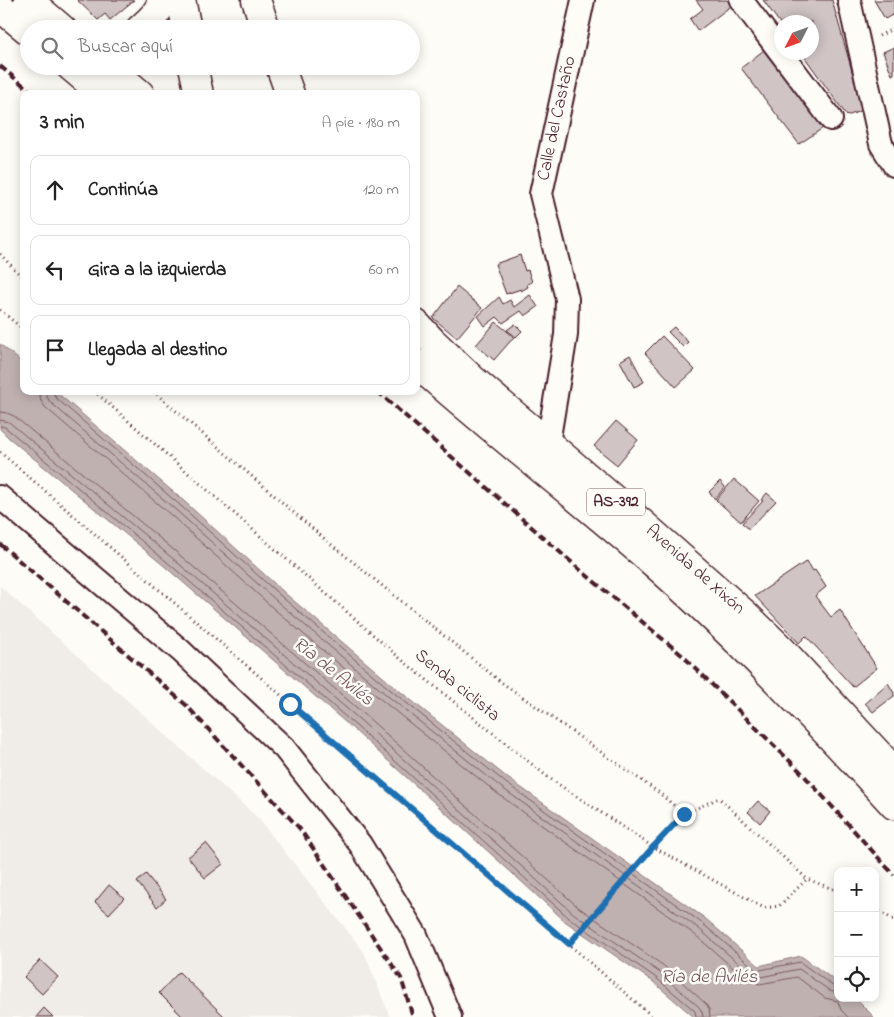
<!DOCTYPE html>
<html lang="es">
<head>
<meta charset="utf-8">
<style>
  body { margin:0; font-family:"Indie Flower",sans-serif; background:#f2f2f2; color:#222 }
  .controls { position:absolute; right:15px; bottom:15px; display:grid; overflow:hidden; border-radius:10px; box-shadow:0 2px 12px #0003 }
  .controls button { width:45px; height:45px; display:grid; place-items:center; padding:0; border:0; border-bottom:1px solid #e0e0e0; background:#fff; color:#222; font:25px sans-serif }
  .compass { position:absolute; left:774px; top:15px; width:45px; height:45px; border-radius:50%; background:#fff; box-shadow:0 2px 12px #0003; rotate:228deg }
  .stop { position:absolute; width:15px; height:15px; margin:-11px; border:4px solid #1f6fb2; border-radius:50%; background:#fff }
  .stop.end { background:#1f6fb2; border-color:#fff; box-shadow:0 1px 5px #0008 }
  .list { margin:0; padding:0; list-style:none }
  h2 { display:flex; justify-content:space-between; align-items:center; height:65px; margin:0; padding:0 20px; font-size:21px }
  h2 small { font-size:16px; font-weight:400; color:#767676 }
  .list li { display:grid; grid-template-columns:32px 1fr auto; gap:15px; align-items:center; box-sizing:border-box; height:70px; margin:0 10px 10px; padding:0 10px; border:1px solid #e0e0e0; border-radius:10px }
  .list b { display:block; font-size:19px; white-space:nowrap }
  .list em { font-size:16px; font-style:normal; color:#767676 }
  .icon { flex:none; width:28px; height:28px; fill:none; stroke:currentColor; stroke-width:2; stroke-linecap:round; stroke-linejoin:round }
  .map { position:relative; flex:none; width:894px; height:1017px; overflow:hidden }
  .search { position:absolute; background:#fff; box-shadow:0 2px 12px #0003; left:20px; top:20px; width:400px; height:55px; display:flex; align-items:center; gap:12px; box-sizing:border-box; padding:0 18px; border-radius:28px; color:#767676; font-size:19px }
  .panel { position:absolute; background:#fff; box-shadow:0 2px 12px #0003; left:20px; top:90px; width:400px; height:305px; border-radius:10px }
  .map>svg:first-child { display:block }
  .built { fill:#f0ece8 }
  .water { fill:#c0b1b1; stroke:#91777b }
  .lines { fill:none; stroke-linecap:round; stroke-linejoin:round }
  .shore { stroke:#795961; stroke-width:1 }
  .building { fill:#d0c5c4; stroke:#4a1f2b }
  .minor-casing { stroke:#4a1f2b; stroke-width:26 }
  .major-casing { stroke:#4a1f2b; stroke-width:31 }
  .highway-casing { stroke:#4a1f2b; stroke-width:31 }
  .path { stroke:#4a1f2b; stroke-width:3; stroke-dasharray:1 4; stroke-linecap:butt }
  .minor { stroke:#fdfcf7; stroke-width:22 }
  .major { stroke:#fdfcf7; stroke-width:28 }
  .highway { stroke:#fdfcf7; stroke-width:28 }
  .rail { stroke:#4a1f2b; stroke-width:4; stroke-dasharray:8 4; stroke-linecap:butt }
  .route { stroke:#1f6fb2; stroke-width:6 }
  .labels { text-anchor:middle; dominant-baseline:central; stroke-width:5; stroke-linejoin:round; paint-order:stroke }
  .shield { fill:#fdfcf7; stroke:#806168; stroke-width:1 }
  .shield-label { font-size:16px; font-weight:bold; fill:#4a1f2b }
  .street-label { font-size:18px; fill:#4a1f2b; stroke:#fdfcf7 }
  .water-label { font-size:19px; font-style:italic; fill:#73525a; stroke:#fdfcf7 }
</style>
</head>
<body>
<div class="map">
<svg width="894" height="1017" viewBox="0 0 894 1017">
  <rect width="100%" height="100%" fill="#fdfcf7"/>
  <filter id="ink" filterUnits="userSpaceOnUse"><feTurbulence type="fractalNoise" baseFrequency=".02" numOctaves="2"/><feDisplacementMap in="SourceGraphic" scale="10" xChannelSelector="R" yChannelSelector="G"/><feConvolveMatrix kernelMatrix="1 2 1 2 8 2 1 2 1" color-interpolation-filters="sRGB"/></filter>
  <g filter="url(#ink)">
    <polygon class="built" points="0,586 258,818 364,952 390,1017 0,1017"/>
    <polygon class="water" points="0,344 24,364 24,391 55,391 185,502 287,595 396,688 509,779 706,919 759,966 801,956 838,983 838,998 855,998 874,1017 694,1017 652,981 566,922 352,728 163,565 9,438 0,429"/>
    <g class="lines">
      <g class="shore">
        <polyline points="39,391 41,401 45,407 172,516 274,609 384,702 498,794 694,934 748,981 760,984 797,977 825,998 838,1001 841,1010 848,1017"/>
        <polyline points="46,391 47,397 50,402 177,511 279,603 389,697 502,788 698,928 752,975 761,977 799,969 830,991 838,993"/>
        <polyline points="53,391 55,397 181,506 283,598 393,692 506,783 702,923 756,970 760,970 800,962 833,986 838,987"/>
        <polyline points="0,412 7,413 14,416 175,551 364,714 578,907 664,966 705,1003 709,1009 710,1017"/>
        <polyline points="0,420 9,422 171,557 360,720 573,913 659,972 699,1007 702,1012 703,1017"/>
        <polyline points="0,426 5,427 167,562 355,725 569,918 655,977 695,1011 696,1017"/>
      </g>
    </g>
    <g class="building">
      <polygon points="77,0 134,0 110,20 105,14 98,20"/>
      <polygon points="696,0 727,0 731,6 698,31 690,19 703,9"/>
      <polygon points="763,0 832,0 863,110 847,116 801,52 812,52 812,22 782,22 782,26"/>
      <polygon points="874,0 894,0 894,14 885,19"/>
      <polygon points="894,47 894,74 892,75 883,52"/>
      <polygon points="764,50 823,128 799,144 741,68"/>
      <polygon points="520,255 525,271 528,270 532,282 527,284 528,287 521,291 521,289 506,294 495,264"/>
      <polygon points="457,287 482,308 457,338 433,318"/>
      <polygon points="530,295 538,307 525,316 521,311 503,323 497,317 485,326 478,316 499,297 503,304 510,300 514,307"/>
      <polygon points="496,322 514,337 494,360 476,345"/>
      <polygon points="515,324 522,331 516,337 507,330"/>
      <polygon points="674,327 688,342 683,347 668,332"/>
      <polygon points="662,336 695,370 676,387 645,353"/>
      <polygon points="630,355 644,382 634,387 620,361"/>
      <polygon points="616,421 638,440 617,465 594,446"/>
      <polygon points="734,479 759,501 741,522 716,500"/>
      <polygon points="720,481 725,487 715,499 709,492"/>
      <polygon points="767,493 776,501 749,529 742,523 763,501 761,500"/>
      <polygon points="807,561 813,571 815,570 826,587 815,596 831,617 840,610 877,668 853,687 806,636 799,643 755,596"/>
      <polygon points="888,683 894,693 894,696 873,712 865,703"/>
      <polygon points="758,801 770,811 760,823 748,812"/>
      <polygon points="206,843 223,864 205,878 188,857"/>
      <polygon points="146,874 166,899 157,907 137,882"/>
      <polygon points="109,885 124,898 109,914 95,902"/>
      <polygon points="40,960 58,977 42,994 24,977"/>
      <polygon points="179,972 225,1017 183,1017 159,993"/>
      <polygon points="44,1008 53,1017 36,1017"/>
    </g>
    <g class="lines">
      <g class="minor-casing">
        <g id="minor">
          <polyline points="741,0 831,119"/>
          <polyline points="849,0 881,144 894,165"/>
          <path id="s1" d="M 548,443 L 566,335 L 567,299 L 541,194 L 583,0"/>
          <polyline points="0,497 181,651 284,748 360,844 416,935 450,1017"/>
        </g>
      </g>
      <g class="major-casing">
        <g id="major">
          <polyline points="28,0 62,29"/>
          <polyline points="0,7 29,31"/>
          <polyline points="70,66 103,94"/>
          <polyline points="107,66 140,94"/>
        </g>
      </g>
      <g class="highway-casing">
        <g id="highway">
          <polyline points="181,0 187,29"/>
          <polyline points="256,0 266,29"/>
          <path d="M 140,29 C 150,20 159,13 162,0"/>
          <polyline points="193,66 199,94"/>
          <polyline points="280,66 290,94"/>
          <path id="s2" d="M 416,324 L 433,342 L 472,379 L 645,526 L 747,616 L 782,650 L 894,771"/>
          <path d="M 416,363 C 492,431 572,492 648,558 C 736,635 815,719 894,805"/>
        </g>
      </g>
      <g class="path">
        <polyline points="879,36 894,28"/>
        <polyline points="0,254 24,279"/>
        <polyline points="0,310 24,330"/>
        <polyline points="94,391 402,660 549,778 653,847 764,908 779,906 807,879 838,891"/>
        <polyline points="153,391 327,541 501,682 658,792 684,814 719,798 807,879"/>
        <polyline points="0,452 653,1017"/>
        <polyline points="875,909 894,920"/>
        <polyline points="569,945 653,847 684,814"/>
      </g>
      <use href="#minor" class="minor"/>
      <use href="#major" class="major"/>
      <use href="#highway" class="highway"/>
      <g class="rail">
        <polyline points="0,66 34,94"/>
        <polyline points="377,391 578,568 683,656 800,771 894,875"/>
        <polyline points="0,544 186,705 300,829 401,978 413,1017"/>
      </g>
    </g>
  </g>
  <g class="lines" filter="url(#ink)">
    <polyline class="route" points="290,704 569,944 653,847 684,814"/>
  </g>
  <g class="labels">
    <rect class="shield" x="587" y="488.5" width="58" height="27" rx="4"/>
    <g class="shield-label">
      <text x="616" y="502">AS-392</text>
    </g>
    <g class="street-label">
      <text stroke="none"><textPath href="#s1" startOffset="331">Calle del Castaño</textPath></text>
      <text stroke="none"><textPath href="#s2" startOffset="372">Avenida de Xixón</textPath></text>
      <text transform="translate(457 686) rotate(39)">Senda ciclista</text>
    </g>
    <g class="water-label">
      <text transform="translate(333 672) rotate(39)">Ría de Avilés</text>
      <text x="709" y="977">Ría de Avilés</text>
    </g>
  </g>
</svg>
<div class="controls">
<button>+</button>
<button>−</button>
<button><svg class="icon" aria-label="locate" viewBox="0 0 24 24"><circle cx="12" cy="12" r="6"/><path d="M12 2v4M12 18v4M2 12h4M18 12h4"/></svg></button>
</div>
<svg class="compass" viewBox="-18 -18 36 36"><path d="M0-13l5 13h-10z" fill="#e53935"/><path d="M0 13l5-13h-10z" fill="#767676"/></svg>
<div class="stop" style="left:290px;top:704px"></div>
<div class="stop end" style="left:684px;top:814px"></div>
<div class="search"><svg class="icon" aria-label="search" viewBox="0 0 24 24"><circle cx="10" cy="10" r="6"/><path d="M15 15l6 6"/></svg>Buscar aquí</div>
<section class="panel">
<h2>3 min<small>A pie · 180 m</small></h2>
<ul class="list">
<li><svg class="icon" aria-label="ahead" viewBox="0 0 24 24"><path d="M12 20V5M6 11l6-6 6 6"/></svg><div><b>Continúa</b></div><em>120 m</em></li>
<li><svg class="icon" aria-label="left" viewBox="0 0 24 24"><path d="M17 20v-9H6M10 6l-5 5 5 5"/></svg><div><b>Gira a la izquierda</b></div><em>60 m</em></li>
<li><svg class="icon" aria-label="arrive" viewBox="0 0 24 24"><path d="M6 21V4h12l-3 4 3 4H6"/></svg><div><b>Llegada al destino</b></div></li>
</ul>
</section>
</div>
</body>
</html>
